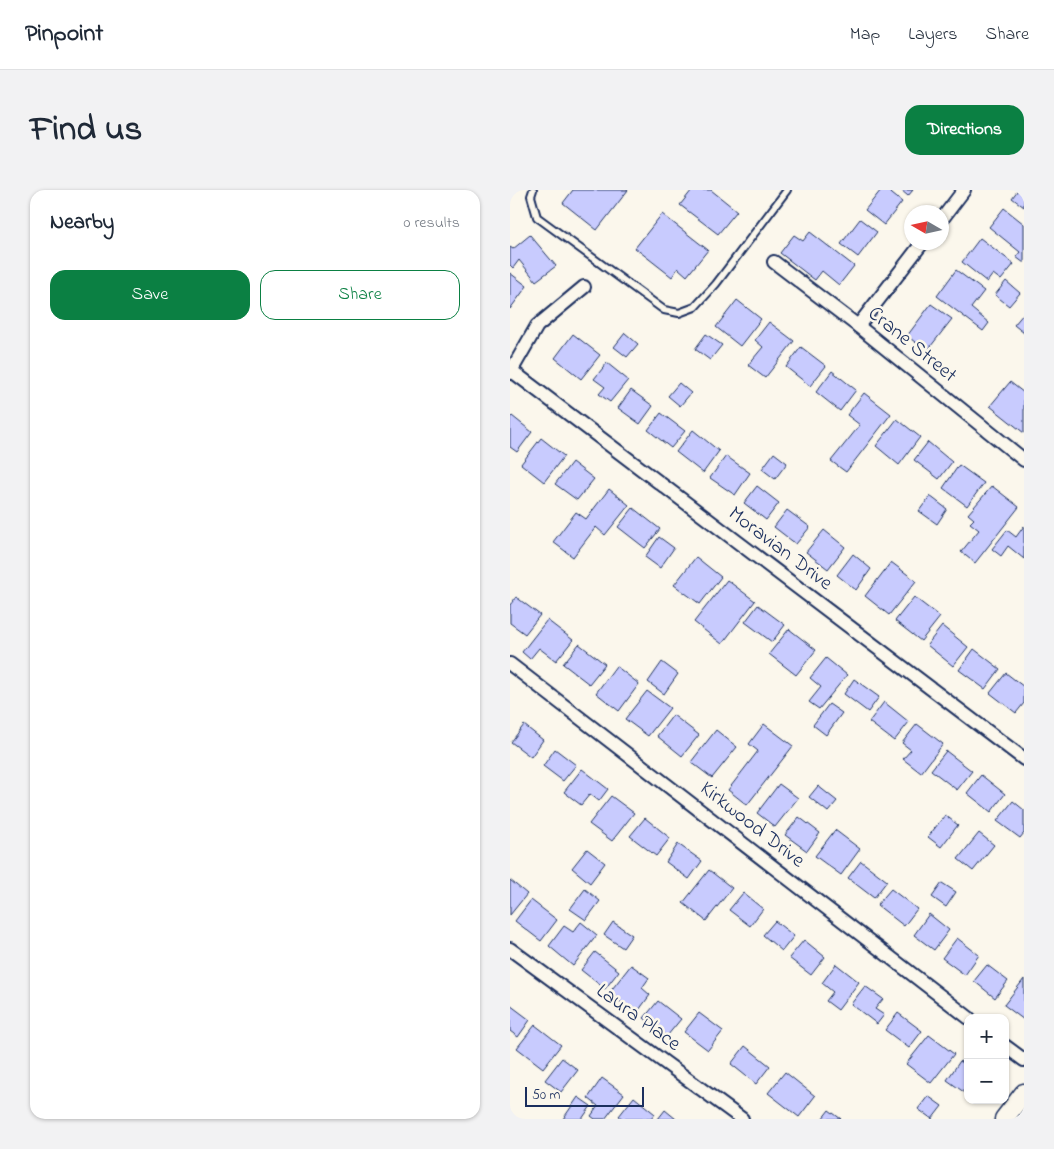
<!DOCTYPE html>
<html lang="en">
<head>
<meta charset="utf-8">
<style>
  body { margin:0; font-family:"Indie Flower",sans-serif; background:#f2f2f3; color:#1f2937 }
  .controls { position:absolute; right:15px; bottom:15px; display:grid; overflow:hidden; border-radius:10px; box-shadow:0 1px 4px #0004 }
  .controls button { width:45px; height:45px; display:grid; place-items:center; padding:0; border:0; border-bottom:1px solid #e0e1e3; background:#fff; color:#1f2937; font:25px sans-serif }
  .compass { position:absolute; left:394px; top:15px; width:45px; height:45px; border-radius:50%; background:#fff; box-shadow:0 1px 4px #0004; rotate:279deg }
  .scale { position:absolute; left:15px; bottom:12px; width:119px; box-sizing:border-box; padding-left:5px; border:2px solid #1b2f5e; border-top:0; font-size:14px; line-height:18px; white-space:nowrap; color:#1b2f5e; -webkit-text-stroke:4px #fbf7ec; paint-order:stroke }
  .list { margin:0; padding:0; list-style:none }
  h2 { display:flex; justify-content:space-between; align-items:center; height:65px; margin:0; padding:0 20px; font-size:21px }
  h2 small { font-size:16px; font-weight:400; color:#747a83 }
  .actions { display:flex; gap:10px; padding:15px 20px }
  .actions a { flex:1; padding:11px 0; border:1px solid #0b8043; border-radius:15px; text-align:center; font-size:18px; color:#0b8043 }
  .actions .main { background:#0b8043; color:#fff }
  .map { position:relative; flex:none; width:514px; height:929px; overflow:hidden; border-radius:15px }
  header { display:flex; align-items:center; gap:30px; box-sizing:border-box; height:70px; padding:0 25px; background:#fff; border-bottom:1px solid #e0e1e3 }
  header strong { font-size:24px }
  nav { display:flex; gap:28px; margin-inline-start:auto; font-size:18px }
  .intro { display:flex; align-items:center; justify-content:space-between; box-sizing:border-box; height:120px; padding:0 30px }
  h1 { margin:0; font-size:35px }
  .button { padding:12px 22px; border-radius:15px; background:#0b8043; color:#fff; font-size:18px; font-weight:700 }
  main { display:flex; gap:30px; padding:0 30px }
  aside { flex:1; background:#fff; border-radius:15px; box-shadow:0 1px 4px #0004 }
  .map>svg:first-child { display:block }
  .building { fill:#c8cbfe; stroke:#1b2f5e }
  .lines { fill:none; stroke-linecap:round; stroke-linejoin:round }
  .service-casing { stroke:#1b2f5e; stroke-width:10 }
  .minor-casing { stroke:#1b2f5e; stroke-width:16 }
  .secondary-casing { stroke:#1b2f5e; stroke-width:21 }
  .service { stroke:#fbf7ec; stroke-width:6 }
  .minor { stroke:#fbf7ec; stroke-width:12 }
  .secondary { stroke:#fbf7ec; stroke-width:18 }
  .labels { text-anchor:middle; dominant-baseline:central; stroke-width:5; stroke-linejoin:round; paint-order:stroke }
  .street-label { font-size:21px; fill:#1b2f5e; stroke:#fbf7ec }
</style>
</head>
<body>
<header>
<strong>Pinpoint</strong>
<nav><a>Map</a><a>Layers</a><a>Share</a></nav>
</header>
<div class="intro"><h1>Find us</h1><a class="button">Directions</a></div>
<main>
<aside>
<h2>Nearby<small>0 results</small></h2>
<ul class="list">
</ul>
<div class="actions"><a class="main">Save</a><a>Share</a></div>
</aside>
<div class="map">
<svg width="514" height="929" viewBox="0 0 514 929">
  <rect width="100%" height="100%" fill="#fbf7ec"/>
  <filter id="ink" filterUnits="userSpaceOnUse"><feTurbulence type="fractalNoise" baseFrequency=".02" numOctaves="2"/><feDisplacementMap in="SourceGraphic" scale="10" xChannelSelector="R" yChannelSelector="G"/><feConvolveMatrix kernelMatrix="1 2 1 2 8 2 1 2 1" color-interpolation-filters="sRGB"/></filter>
  <g filter="url(#ink)">
    <g class="building">
      <polygon points="63,0 118,0 87,40 53,13"/>
      <polygon points="182,0 201,0 227,21 208,44 170,15"/>
      <polygon points="371,0 377,0 392,12 374,35 355,20"/>
      <polygon points="391,0 403,0 398,6"/>
      <polygon points="508,0 514,0 514,17 502,8"/>
      <polygon points="494,18 514,34 514,73 506,67 510,62 479,37"/>
      <polygon points="152,24 198,60 177,86 168,78 162,87 125,58"/>
      <polygon points="350,29 367,42 348,67 331,54"/>
      <polygon points="300,42 344,76 329,95 312,81 305,90 270,63 284,45 293,51"/>
      <polygon points="20,45 46,76 26,91 9,70 3,78 0,75 0,57 3,59"/>
      <polygon points="470,48 504,74 491,90 483,84 477,92 452,72"/>
      <polygon points="446,80 474,101 461,118 479,133 473,141 427,106"/>
      <polygon points="0,83 17,96 0,119"/>
      <polygon points="496,91 510,103 499,116 485,105"/>
      <polygon points="227,110 251,129 230,156 206,137"/>
      <polygon points="421,114 442,129 417,161 397,146"/>
      <polygon points="514,123 514,143 504,135"/>
      <polygon points="259,132 284,151 255,188 238,175 253,157 245,150"/>
      <polygon points="115,143 128,154 117,167 104,157"/>
      <polygon points="63,144 90,165 71,189 45,168"/>
      <polygon points="196,144 212,155 200,170 185,159"/>
      <polygon points="291,157 316,176 300,196 276,177"/>
      <polygon points="97,173 118,190 100,212 89,204 95,197 84,189"/>
      <polygon points="322,181 346,200 330,221 306,202"/>
      <polygon points="500,192 514,203 514,243 480,216"/>
      <polygon points="169,193 181,203 170,216 158,206"/>
      <polygon points="121,200 143,216 130,234 108,218"/>
      <polygon points="354,203 381,224 336,282 321,271 350,235 337,225"/>
      <polygon points="151,223 175,241 161,258 138,240"/>
      <polygon points="2,226 22,242 7,262 0,257 0,228"/>
      <polygon points="387,229 410,247 389,275 366,256"/>
      <polygon points="183,240 209,261 193,283 166,262"/>
      <polygon points="31,248 54,266 34,292 11,274"/>
      <polygon points="418,252 442,272 429,289 404,270"/>
      <polygon points="264,263 277,273 265,289 252,279"/>
      <polygon points="216,266 240,283 225,305 200,288"/>
      <polygon points="62,272 84,289 67,310 45,294"/>
      <polygon points="449,275 474,293 457,316 433,298"/>
      <polygon points="247,296 269,313 256,330 234,313"/>
      <polygon points="482,296 509,317 465,373 451,362 469,340 460,333 464,329 458,324"/>
      <polygon points="99,299 119,315 95,345 86,337 63,367 43,352 66,322 76,329"/>
      <polygon points="420,306 437,319 427,334 409,321"/>
      <polygon points="123,318 150,339 135,358 108,337"/>
      <polygon points="277,320 300,337 286,354 264,337"/>
      <polygon points="514,336 514,369 498,356 491,366 482,359 497,340 506,347"/>
      <polygon points="314,340 335,357 318,379 296,362"/>
      <polygon points="149,347 164,358 150,378 135,367"/>
      <polygon points="343,364 361,379 346,400 327,385"/>
      <polygon points="186,367 211,387 190,414 164,395"/>
      <polygon points="381,372 406,391 379,425 355,406"/>
      <polygon points="217,390 245,411 212,454 184,432"/>
      <polygon points="6,407 30,425 15,444 0,433 0,415"/>
      <polygon points="404,407 430,427 411,451 385,431"/>
      <polygon points="248,415 275,435 262,452 235,432"/>
      <polygon points="37,430 63,450 46,471 29,458 20,469 12,462"/>
      <polygon points="432,436 458,457 443,476 417,455"/>
      <polygon points="279,439 306,460 286,485 259,464"/>
      <polygon points="69,454 95,474 79,494 53,474"/>
      <polygon points="464,459 490,479 475,499 449,480"/>
      <polygon points="316,468 337,485 309,519 299,512 311,497 300,488"/>
      <polygon points="152,472 168,484 154,504 138,492"/>
      <polygon points="106,476 129,494 109,521 86,503"/>
      <polygon points="496,483 514,497 514,513 506,523 480,503"/>
      <polygon points="344,489 369,507 358,522 334,504"/>
      <polygon points="137,501 160,518 138,546 115,529"/>
      <polygon points="374,512 399,532 384,551 359,532"/>
      <polygon points="319,514 332,523 316,545 303,535"/>
      <polygon points="163,525 189,545 172,566 147,546"/>
      <polygon points="254,534 283,556 237,615 218,600 248,561 239,554"/>
      <polygon points="407,534 433,554 411,583 393,569 401,560 392,553"/>
      <polygon points="14,535 33,550 21,567 1,552"/>
      <polygon points="206,540 227,557 202,588 181,572"/>
      <polygon points="45,559 66,575 53,591 33,576"/>
      <polygon points="436,561 462,581 447,600 421,580"/>
      <polygon points="72,579 98,599 89,611 80,604 71,615 54,602"/>
      <polygon points="471,585 495,604 481,622 457,603"/>
      <polygon points="269,594 288,608 265,637 247,623"/>
      <polygon points="308,596 327,611 318,622 299,607"/>
      <polygon points="101,606 124,623 102,651 79,634"/>
      <polygon points="503,611 514,620 514,643 510,648 487,631"/>
      <polygon points="435,625 448,635 431,657 418,647"/>
      <polygon points="289,627 310,643 297,661 275,645"/>
      <polygon points="135,628 160,648 146,666 120,646"/>
      <polygon points="325,640 350,659 331,685 305,666"/>
      <polygon points="469,643 484,655 463,681 448,669"/>
      <polygon points="168,654 192,671 179,689 156,672"/>
      <polygon points="77,659 95,673 80,693 62,678"/>
      <polygon points="351,671 377,691 364,708 338,688"/>
      <polygon points="199,680 222,698 196,731 173,713"/>
      <polygon points="0,690 17,704 0,725"/>
      <polygon points="432,693 446,702 436,717 422,707"/>
      <polygon points="75,699 90,711 76,730 60,719"/>
      <polygon points="381,699 407,719 394,736 367,715"/>
      <polygon points="233,703 253,719 240,736 219,720"/>
      <polygon points="21,710 47,730 31,751 5,731"/>
      <polygon points="419,724 439,740 424,760 404,745"/>
      <polygon points="265,731 284,746 272,761 253,745"/>
      <polygon points="71,732 87,745 63,776 39,756 54,736 63,742"/>
      <polygon points="103,732 122,745 113,758 94,745"/>
      <polygon points="447,748 469,765 455,785 432,768"/>
      <polygon points="294,750 315,767 301,785 279,768"/>
      <polygon points="85,762 109,781 95,799 71,780"/>
      <polygon points="326,774 349,792 328,820 316,811 323,802 312,793"/>
      <polygon points="121,775 139,788 132,798 140,805 126,824 99,803"/>
      <polygon points="477,775 498,791 485,808 464,791"/>
      <polygon points="514,789 514,830 494,815"/>
      <polygon points="355,796 373,809 365,819 374,825 367,834 341,814"/>
      <polygon points="148,811 171,829 157,846 134,828"/>
      <polygon points="0,815 20,830 8,847 0,841"/>
      <polygon points="189,823 213,841 198,860 174,842"/>
      <polygon points="388,823 412,841 399,858 375,840"/>
      <polygon points="25,835 51,855 33,878 7,858"/>
      <polygon points="419,845 444,864 421,893 396,874"/>
      <polygon points="235,856 260,876 246,894 221,874"/>
      <polygon points="52,868 68,880 51,902 35,890"/>
      <polygon points="450,871 458,876 458,905 437,890"/>
      <polygon points="275,882 305,906 289,927 258,903"/>
      <polygon points="92,888 114,904 95,929 85,929 81,926 88,916 78,908"/>
      <polygon points="418,906 432,916 422,929 408,919"/>
      <polygon points="68,907 81,916 72,929 53,929"/>
      <polygon points="124,907 145,924 141,929 113,929 109,926"/>
      <polygon points="155,920 166,929 148,929"/>
      <polygon points="319,920 331,929 312,929"/>
    </g>
    <g class="lines">
      <g class="service-casing">
        <polyline id="service" points="23,0 21,6 27,27 154,120 169,123 185,117 206,94 277,0"/>
      </g>
      <g class="minor-casing">
        <g id="minor">
          <polyline points="432,29 454,0"/>
          <polyline points="264,72 348,136 514,270"/>
          <polyline points="348,136 413,52"/>
          <polyline points="2,181 514,569"/>
          <polyline points="0,183 27,136 74,97"/>
          <polyline points="0,474 459,828"/>
          <polyline points="0,759 232,929"/>
          <polyline points="495,856 514,870"/>
        </g>
      </g>
      <g class="secondary-casing">
        <polyline id="secondary" points="494,929 514,903"/>
      </g>
      <use href="#service" class="service"/>
      <use href="#minor" class="minor"/>
      <use href="#secondary" class="secondary"/>
    </g>
  </g>
  <g class="labels">
    <g class="street-label">
      <text transform="translate(402 155) rotate(39)">Crane Street</text>
      <text transform="translate(270 359) rotate(37)">Moravian Drive</text>
      <text transform="translate(242 635) rotate(38)">Kirkwood Drive</text>
      <text transform="translate(128 828) rotate(36)">Laura Place</text>
    </g>
  </g>
</svg>
<div class="controls">
<button>+</button>
<button>−</button>
</div>
<svg class="compass" viewBox="-18 -18 36 36"><path d="M0-13l5 13h-10z" fill="#e53935"/><path d="M0 13l5-13h-10z" fill="#747a83"/></svg>
<div class="scale">50 m</div>
</div>
</main>
</body>
</html>
